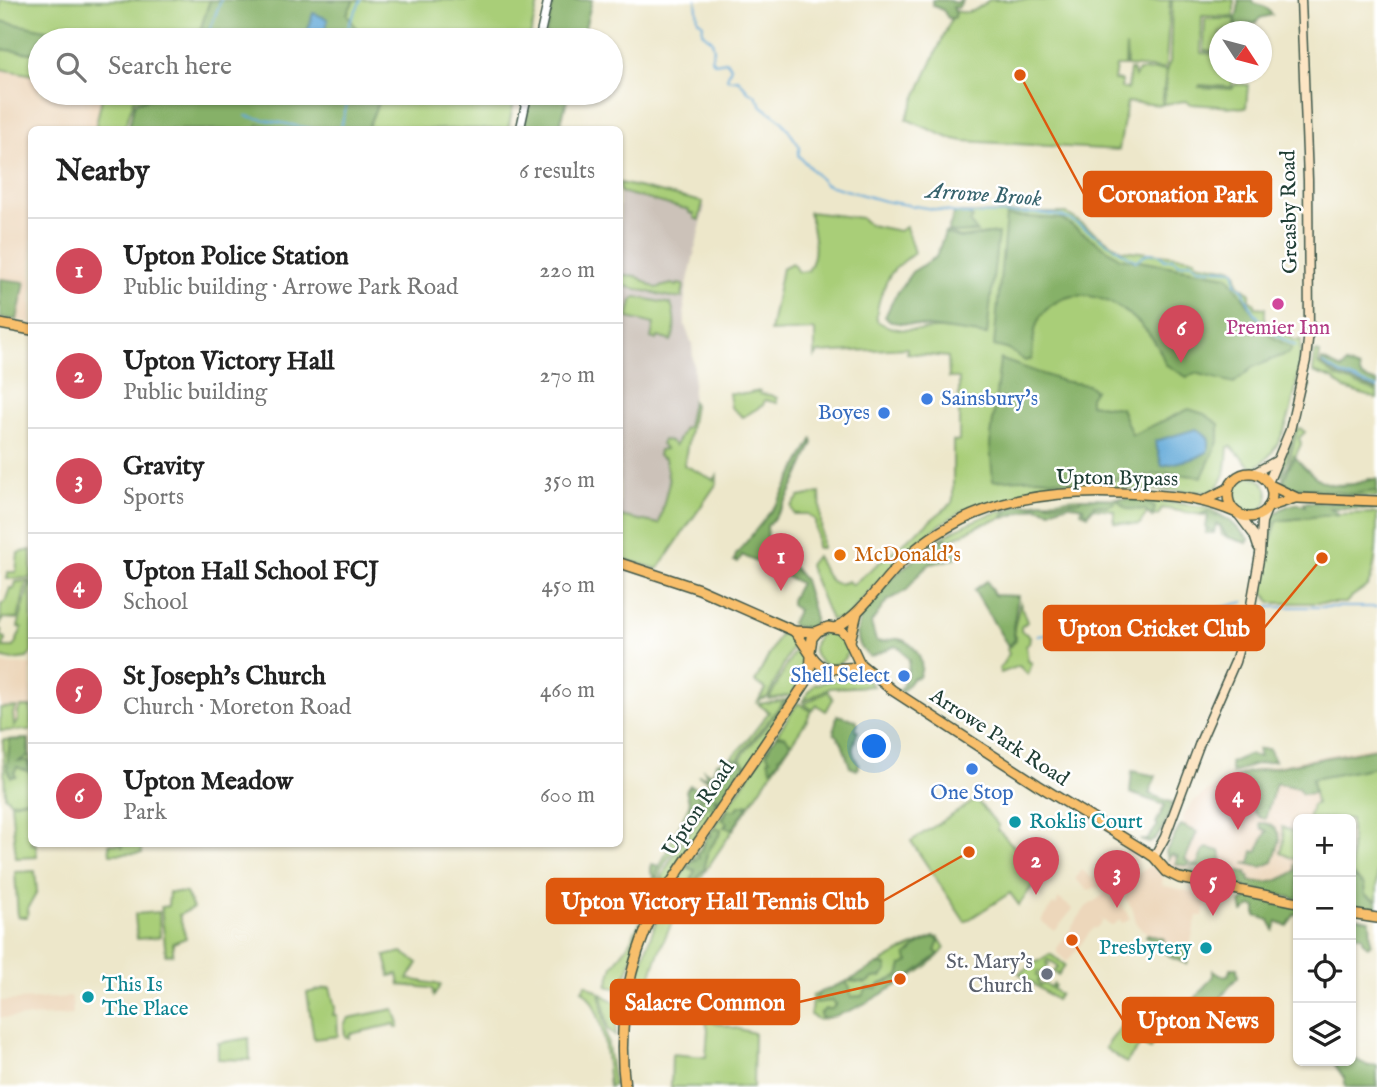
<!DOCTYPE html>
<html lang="en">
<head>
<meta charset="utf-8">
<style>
  body { margin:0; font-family:"IM FELL English",serif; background:#f2f2f2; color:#222 }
  .controls { position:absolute; right:21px; bottom:21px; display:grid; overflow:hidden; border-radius:10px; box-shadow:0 2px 5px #0004 }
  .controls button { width:63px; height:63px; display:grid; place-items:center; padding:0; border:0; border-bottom:2px solid #e0e0e0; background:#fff; color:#222; font:35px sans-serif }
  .compass { position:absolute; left:1209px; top:21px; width:63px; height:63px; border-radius:50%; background:#fff; box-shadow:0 2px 5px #0004; rotate:126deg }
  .you { position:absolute; left:875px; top:747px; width:24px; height:24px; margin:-18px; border:5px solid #fff; border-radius:50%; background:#1a73e8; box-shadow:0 0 0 10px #1a73e833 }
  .badge { display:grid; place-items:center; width:46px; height:46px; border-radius:50%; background:#d1495b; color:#fff; font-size:23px; font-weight:700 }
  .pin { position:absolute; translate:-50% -58px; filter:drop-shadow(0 2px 4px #0008) }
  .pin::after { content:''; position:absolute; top:37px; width:24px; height:21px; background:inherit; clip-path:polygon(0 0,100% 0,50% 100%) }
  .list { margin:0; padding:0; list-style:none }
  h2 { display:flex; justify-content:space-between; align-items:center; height:91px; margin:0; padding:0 28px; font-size:30px }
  h2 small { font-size:23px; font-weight:400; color:#767676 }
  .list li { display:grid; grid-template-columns:46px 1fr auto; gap:21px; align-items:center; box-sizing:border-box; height:105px; padding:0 28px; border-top:2px solid #e0e0e0 }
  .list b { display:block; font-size:26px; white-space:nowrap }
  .list p { margin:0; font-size:23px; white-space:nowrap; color:#767676 }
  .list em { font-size:23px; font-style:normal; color:#767676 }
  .icon { flex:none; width:38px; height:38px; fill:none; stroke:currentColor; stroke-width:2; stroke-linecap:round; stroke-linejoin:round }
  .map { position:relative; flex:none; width:1377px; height:1087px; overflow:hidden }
  .search { position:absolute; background:#fff; box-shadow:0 2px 5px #0004; left:28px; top:28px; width:595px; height:77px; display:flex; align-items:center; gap:18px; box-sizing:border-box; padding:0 24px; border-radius:38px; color:#767676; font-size:26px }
  .panel { position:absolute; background:#fff; box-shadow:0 2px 5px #0004; left:28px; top:126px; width:595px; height:721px; border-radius:10px }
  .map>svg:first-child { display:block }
  .built { fill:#edd7bb }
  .industrial { fill:#ccc2b9 }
  .green { fill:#a9ce78; stroke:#648656; stroke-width:2 }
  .forest { fill:#86b168; stroke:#52774e; stroke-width:2 }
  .water { fill:#62a9d8; stroke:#407386; stroke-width:2 }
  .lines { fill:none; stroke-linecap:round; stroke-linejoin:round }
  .stream { stroke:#62a9d8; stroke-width:2 }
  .tertiary-casing { stroke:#3e564a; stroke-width:10 }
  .secondary-casing { stroke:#3e564a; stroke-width:11 }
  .primary-casing { stroke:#3e564a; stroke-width:12 }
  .tertiary { stroke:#fff; stroke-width:7 }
  .secondary { stroke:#fce5c4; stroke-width:8 }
  .primary { stroke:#f8bf6c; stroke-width:9 }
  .hotel-dot { fill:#d1479c; stroke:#fff; stroke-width:2.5 }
  .shop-dot { fill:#3f7fe0; stroke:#fff; stroke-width:2.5 }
  .food-dot { fill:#e8710a; stroke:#fff; stroke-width:2.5 }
  .culture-dot { fill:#0f9aa8; stroke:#fff; stroke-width:2.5 }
  .worship-dot { fill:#6b7280; stroke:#fff; stroke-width:2.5 }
  .labels { text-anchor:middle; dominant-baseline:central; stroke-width:5; stroke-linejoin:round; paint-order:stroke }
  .street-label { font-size:21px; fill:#1f3d34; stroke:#fff }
  .hotel-label { font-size:21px; fill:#b23c85; stroke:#fff }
  .shop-label { font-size:21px; fill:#366cbe; stroke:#fff; text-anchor:end }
  .food-label { font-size:21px; fill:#c56008; stroke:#fff; text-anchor:start }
  .culture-label { font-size:21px; fill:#0d838f; stroke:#fff; text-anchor:start }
  .worship-label { font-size:21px; fill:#5b616d; stroke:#fff; text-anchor:end }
  .water-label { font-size:23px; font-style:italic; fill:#36636d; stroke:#fff }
  .leader { fill:none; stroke:#de580e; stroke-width:2.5 }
  .callout-dot { fill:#de580e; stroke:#fff; stroke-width:2.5 }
  .callout { fill:#de580e; stroke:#de580e; stroke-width:2.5 }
  .callout-label { font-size:23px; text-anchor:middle; font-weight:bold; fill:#fff }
</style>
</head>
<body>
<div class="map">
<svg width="1377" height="1087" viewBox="0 0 1377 1087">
  <rect width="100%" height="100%" fill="#fff"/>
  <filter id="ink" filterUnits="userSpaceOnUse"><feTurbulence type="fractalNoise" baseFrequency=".0143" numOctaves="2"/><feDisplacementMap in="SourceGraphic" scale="14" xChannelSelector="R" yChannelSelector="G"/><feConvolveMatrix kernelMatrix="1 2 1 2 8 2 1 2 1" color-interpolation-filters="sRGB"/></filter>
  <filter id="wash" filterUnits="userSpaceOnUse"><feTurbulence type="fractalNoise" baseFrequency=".00686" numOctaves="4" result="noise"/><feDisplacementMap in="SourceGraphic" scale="28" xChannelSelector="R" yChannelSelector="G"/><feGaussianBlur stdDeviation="1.57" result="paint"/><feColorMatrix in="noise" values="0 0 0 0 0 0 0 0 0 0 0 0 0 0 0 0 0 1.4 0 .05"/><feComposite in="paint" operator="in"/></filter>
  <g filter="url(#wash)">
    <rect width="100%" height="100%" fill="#ede7ca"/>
    <g class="built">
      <polygon points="0,69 40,76 40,93 103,93 95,129 32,130 31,323 17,320 25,282 0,279"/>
      <polygon points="0,664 31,665 31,726 0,726"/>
      <polygon points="1377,745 1377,912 1351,907 1351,819 1298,819 1298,898 1180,873 1168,864 1165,850 1178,828 1184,823 1183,814 1195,800 1215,786 1222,787 1227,794 1234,788 1230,782 1231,779 1255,769"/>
      <polygon points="1129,848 1138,860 1097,889 1095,887 1089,891 1075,879 1082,870 1092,878 1096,876 1094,873 1109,859 1109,855 1114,858"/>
      <polygon points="1151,865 1163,876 1162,885 1208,896 1203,916 1197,916 1189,950 1162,943 1163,939 1148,934 1137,925 1133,910 1118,887"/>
      <polygon points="1112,889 1122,901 1120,903 1130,918 1123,923 1120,920 1111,926 1099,917 1103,921 1095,929 1094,927 1067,962 1057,953 1057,948 1086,907"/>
      <polygon points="1058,898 1073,909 1055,931 1041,921 1053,904 1055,906 1057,904"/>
      <polygon points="72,997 73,1015 0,1018 0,1001"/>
    </g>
    <polygon class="industrial" points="620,183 705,206 687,285 684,304 685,326 692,344 694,372 690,432 666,527 620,516"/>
    <g class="green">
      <polygon points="0,0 210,0 197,40 92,40 0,21"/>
      <polygon points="354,0 523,0 538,4 529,40 364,40 347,14"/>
      <path d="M 989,0 L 1170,0 L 1166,65 L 1163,69 L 1127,66 L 1126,46 L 1125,66 L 1116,66 L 1114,80 L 1122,81 L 1121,88 L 1128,89 L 1130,70 L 1133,70 L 1135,77 L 1138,71 L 1166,70 L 1162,105 L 1127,102 L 1119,150 L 963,141 L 949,138 L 906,119 L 955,11 C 970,15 976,10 989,0 Z"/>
      <polygon points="1172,0 1234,0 1234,17 1202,16 1201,53 1219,54 1220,74 1233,74 1232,87 1200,85 1199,87 1232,89 1236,84 1248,85 1246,108 1191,104 1185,101 1164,104 1167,68 1170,62"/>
      <polygon points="1205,19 1237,19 1237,31 1220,32 1219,51 1204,51"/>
      <polygon points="0,49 40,54 40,76 0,69"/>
      <polygon points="103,93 179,93 178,96 134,100 124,129 95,130"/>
      <polygon points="382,93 516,93 508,129 367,130"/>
      <polygon points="620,183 703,202 699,220 694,218 694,214 689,213 689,210 620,192"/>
      <path d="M 809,212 L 861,218 L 870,225 L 899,231 L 906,227 L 914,253 C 907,259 898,265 892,272 C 884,284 875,307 877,321 C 896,333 915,330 936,329 C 952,328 971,333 987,335 L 987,234 L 961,238 L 945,233 L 948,231 L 954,233 L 976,231 L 970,223 L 969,213 L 1066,213 L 1121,250 L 1187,257 L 1195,259 L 1196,263 L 1225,268 L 1229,267 C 1239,271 1236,274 1238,283 L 1250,294 L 1250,301 L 1255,304 L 1255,307 L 1265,308 L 1265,320 L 1269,325 L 1274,325 L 1274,329 L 1288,329 L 1288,337 L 1292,337 L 1292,340 L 1301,340 C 1299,378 1291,446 1256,467 L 1249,465 L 1231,446 L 1228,447 C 1226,467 1228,481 1210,492 C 1158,491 1104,486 1052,490 C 1024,493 988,513 963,510 C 918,536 882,575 850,614 L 842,619 L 831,620 L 810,569 L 809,565 L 816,556 C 823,569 829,591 848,581 L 852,585 L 952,503 L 953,498 L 953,441 L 959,441 L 959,378 L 949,378 L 948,357 L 907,353 L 907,348 L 818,353 L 815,357 L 815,330 L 770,332 L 782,268 L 792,263 L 798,272 L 808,271 C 820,252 813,233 809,212 Z"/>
      <polygon points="627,275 636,276 656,288 672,284 677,286 678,284 684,285 682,297 674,298 620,285 620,276"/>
      <path d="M 636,297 L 671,304 C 675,313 676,333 671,341 L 658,337 L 657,340 L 651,338 L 654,324 L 628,318 L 632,301 Z"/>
      <polygon points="1315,352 1320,353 1318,364 1337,377 1377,392 1377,399 1345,389 1333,379 1313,372"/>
      <path d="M 1306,383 L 1310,385 C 1307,396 1303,405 1299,416 C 1292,436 1290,456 1281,475 L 1274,476 L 1291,440 Z"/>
      <polygon points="760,391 760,394 770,395 777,398 777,403 765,400 763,405 743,417 731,407 729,393 745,394"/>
      <polygon points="692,401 694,405 684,465 714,480 717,475 717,483 658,569 620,558 620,516 659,524 669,482 665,459 658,456 659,450 665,449 661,444 663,440 670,441 675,446 684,428 687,428"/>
      <polygon points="1300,428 1305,432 1299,438 1301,444 1295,457 1314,479 1334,485 1354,484 1369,479 1377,479 1377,497 1297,494 1282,491 1283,474 1288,466 1297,430"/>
      <circle cx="1250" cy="495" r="18"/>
      <polygon points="820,493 822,548 817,548 815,520 808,514 794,514 791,507 799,497"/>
      <path d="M 1079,498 L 1139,499 L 1207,507 L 1229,520 L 1249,539 L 1247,543 L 1222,535 L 1220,526 L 1216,524 L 1214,533 L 1206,533 L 1208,516 L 1162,508 L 1159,514 L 1152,517 L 1147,513 L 1139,525 L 1114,522 L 1114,510 L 1093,508 L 1088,515 L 1081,512 L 1082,507 C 1072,504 1060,504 1051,511 L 1037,507 L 980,525 L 949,541 L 946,538 L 917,556 C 963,517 1020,501 1079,498 Z"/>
      <path d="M 1377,513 C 1377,536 1377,567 1368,585 C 1361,592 1352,594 1346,603 L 1271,603 L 1261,588 L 1268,548 L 1277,521 L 1339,514 Z"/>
      <polygon points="31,550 32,652 27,658 12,660 0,657 0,629 2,630 1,636 6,638 3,647 14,647 22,628 18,627 31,578 7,579 8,572 16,572 18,553"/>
      <polygon points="27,581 18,619 3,618 0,625 1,605 5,602 10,588 14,589 16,582"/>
      <polygon points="1020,603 1027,622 1021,627 1021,631 1030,636 1029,643 1026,646 1028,661 1032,663 1028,675 1019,666 1001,673 999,669 1009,654 1007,649 1016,641 1014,629"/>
      <polygon points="782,630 796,638 768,697 758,701 766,689 755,682"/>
      <circle cx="831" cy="648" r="17"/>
      <path d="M 799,642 C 807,670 810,669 793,695 L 769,699 Z"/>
      <polygon points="851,674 867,680 873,686 830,688 802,702 814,685"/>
      <polygon points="828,691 833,699 826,711 817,705 813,710 804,704"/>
      <polygon points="792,699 642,929 622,987 618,989 607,986 613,966 630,942 670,861 745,752 787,700"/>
      <polygon points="785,700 744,750 666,861 638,919 645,897 692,799 745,743 769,712 758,704"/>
      <path d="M 798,703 L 811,711 L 807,720 L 679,910 C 661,941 651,972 642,1007 L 640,1011 L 636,1011 L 632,1007 L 631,1002 C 641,963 652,926 671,891 Z"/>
      <polygon points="17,707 13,713 14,726 18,722 18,712 21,707 31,707 31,730 0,731 0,708"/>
      <polygon points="29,739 31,798 11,802 5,796 3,740"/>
      <polygon points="1377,767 1377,901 1365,895 1364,885 1351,874 1351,819 1308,819 1312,805 1316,804 1312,779"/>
      <polygon points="31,799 32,844 36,844 37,857 16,858 11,803"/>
      <polygon points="976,800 999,826 997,829 1038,871 1033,885 1019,905 1010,893 965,922 911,841"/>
      <polygon points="1282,827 1292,831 1298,851 1298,868 1295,867 1297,860 1281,853 1284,840"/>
      <polygon points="109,844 122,844 122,848 123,844 141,844 142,853 110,854"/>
      <polygon points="35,871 37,892 28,908 27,917 18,917 15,872"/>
      <polygon points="169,892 186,893 193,908 179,915 186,938 173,943 173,954 166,955 161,907 168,906"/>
      <polygon points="159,912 160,937 137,939 135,914"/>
      <path d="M 934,937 L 939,938 L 945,948 C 927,975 851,1011 819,1020 L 811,1015 L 812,996 L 852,979 L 902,951 Z"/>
      <polygon points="402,952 418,963 408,979 441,985 434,996 433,990 430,988 400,985 398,974 390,976 385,956"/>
      <polygon points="1050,954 1065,965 1058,975 1054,972 1058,967 1048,960 1046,963 1049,965 1042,973 1038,972 1037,976 1041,977 1038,981 1040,985 1044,984 1051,988 1054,984 1055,986 1053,989 1060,994 1056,1000 1019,973"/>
      <path d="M 586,984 L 600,993 L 614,1085 L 609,1087 C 606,1059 605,1009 582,990 Z"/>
      <polygon points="330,987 335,1008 333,1015 337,1015 338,1036 314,1039 307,993"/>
      <polygon points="602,994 619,1005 615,1036 608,1029"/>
      <polygon points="394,1009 399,1023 398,1028 396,1028 395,1024 350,1034 349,1038 345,1037 344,1024 349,1018"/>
      <polygon points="1129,1016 1157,1038 1150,1049 1141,1044 1126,1063 1105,1048"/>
      <polygon points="705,1020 754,1033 753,1087 671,1087 672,1054 706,1057 708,1029"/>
      <polygon points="249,1038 250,1060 218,1059 218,1043"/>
    </g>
    <g class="forest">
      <polygon points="210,0 354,0 347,14 364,40 197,40"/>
      <polygon points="554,0 592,0 582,40 544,40"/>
      <polygon points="932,0 948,0 955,3 963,0 958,8 953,7 956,14 954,18 948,18 943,10 932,5"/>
      <path d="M 1238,0 L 1252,0 L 1253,3 L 1266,7 L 1272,15 L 1260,18 L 1256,23 L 1249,24 L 1246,31 L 1236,31 C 1232,20 1241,11 1238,0 Z"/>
      <polygon points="0,21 92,39 92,40 40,40 40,54 0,49"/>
      <polygon points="179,93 382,93 367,129 281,130 258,125 256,130 128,130 135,103 153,97 178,96"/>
      <polygon points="532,93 569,93 559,129 523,130"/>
      <polygon points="954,213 969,213 970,217 973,218 970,223 977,232 954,233 948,231"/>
      <path d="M 1006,216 L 1062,219 L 1120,258 L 1228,276 L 1271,336 L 1292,348 L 1289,353 L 1253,367 L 1234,383 L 1195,373 L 1187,377 L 1165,364 C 1153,319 1083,269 1044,312 C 1033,324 1033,345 1032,359 L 1025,361 L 1010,350 L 994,346 Z"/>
      <polygon points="945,233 961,238 998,233 987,335 892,322 885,317 894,298 912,272 936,257"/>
      <polygon points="0,279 25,282 17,320 0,318"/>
      <polygon points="1000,359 1062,381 1088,385 1095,390 1090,397 1090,404 1121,408 1132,435 1189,409 1204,414 1219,424 1219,440 1202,477 1166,473 1112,480 1053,480 1038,478 993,481 990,445"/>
      <polygon points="1322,360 1342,369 1346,364 1359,369 1361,377 1377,383 1377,390 1338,375 1321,364"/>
      <path d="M 812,440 L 813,443 C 800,471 789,504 767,526 L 768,543 L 774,544 L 804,580 L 814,614 L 814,623 L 808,629 L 793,626 L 791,623 L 798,610 L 791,605 L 791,600 L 800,583 L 742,555 L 738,562 L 734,561 L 736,555 L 778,502 Z"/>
      <path d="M 1294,456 C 1313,477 1324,490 1355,484 C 1363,482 1369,479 1377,479 L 1377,491 L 1351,494 L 1318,489 L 1298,487 L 1293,490 L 1287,487 L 1284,479 Z"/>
      <path d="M 1081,498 L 1117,499 C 1111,508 1104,506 1095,505 L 1088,513 L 1084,512 L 1083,507 C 1072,504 1060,504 1051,511 L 1037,507 L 1004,518 L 1003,515 C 1009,508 1023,501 1032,506 L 1044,501 L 1049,503 L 1079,501 Z"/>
      <polygon points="1119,499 1139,499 1155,507 1153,517 1145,510 1127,509 1119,502"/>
      <path d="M 1304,502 L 1377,503 L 1377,509 L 1330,508 L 1339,514 L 1277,521 L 1268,548 C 1266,528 1266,514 1288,506 C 1295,504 1298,502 1305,506 Z"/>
      <polygon points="1208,511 1216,516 1217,514 1229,520 1249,539 1247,543 1227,537 1220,525 1216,524 1214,532 1206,528 1208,516 1201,514"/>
      <path d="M 946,538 L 957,554 L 955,559 L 930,564 L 917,576 L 907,590 L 887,601 L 871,623 L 876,641 C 885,644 889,638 898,639 C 913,641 927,661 919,677 L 913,678 L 901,693 L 899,692 L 908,673 L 909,660 L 900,648 L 895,646 L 870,657 C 824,620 917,555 946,538 Z"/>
      <polygon points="987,581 994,595 1018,596 1013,628 1015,640 1008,646 974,590"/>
      <path d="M 837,715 L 856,720 L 858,724 L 855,730 L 858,731 C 852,749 850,749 859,765 L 857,770 L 850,767 L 842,743 L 834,733 Z"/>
      <polygon points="778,735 785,736 791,744 782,755 778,757 780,760 771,769 768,760 770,759 767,754 771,743"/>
      <polygon points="29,739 28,756 19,761 28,761 29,772 17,767 14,773 16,776 11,777 7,769 10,740"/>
      <polygon points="1377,748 1377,767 1312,779 1314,793 1302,794 1298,788 1276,783 1265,819 1259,817 1230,785 1232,780 1245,773"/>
      <polygon points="1258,749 1269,749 1275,761 1252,765 1232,774 1230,763 1248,755 1260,757"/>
      <polygon points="731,758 741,760 747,766 737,776 738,778 732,788 728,789 730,791 726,797 715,798 715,802 717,799 719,800 715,807 710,806 701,812 692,812 686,791 690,785 697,789 700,798 697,802 706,797 700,794 702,790 712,782 698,775 708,778 704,770 712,775 716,763"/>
      <path d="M 1132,771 L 1156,776 L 1149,794 L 1173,803 C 1168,816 1163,836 1149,843 L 1140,840 L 1147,840 L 1158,825 L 1156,823 L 1165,805 L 1130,793 Z"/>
      <polygon points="749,804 733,829 724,827 727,823 723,820 727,810 736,810 739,806"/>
      <path d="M 1260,823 C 1270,822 1279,829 1280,840 L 1273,862 L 1261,867 L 1244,863 L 1250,863 L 1253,851 L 1257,852 L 1267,831 L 1261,828 Z"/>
      <polygon points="1181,825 1197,832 1185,860 1190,863 1188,866 1175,864 1178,855 1176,857 1172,854 1168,859 1166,851"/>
      <path d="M 713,828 L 721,829 L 721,833 C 713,844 703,855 705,870 L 701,872 L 696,880 L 691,880 L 695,870 L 690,869 L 688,865 L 691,861 L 699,858 L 698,853 L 702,852 L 705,839 L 708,836 L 711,836 L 710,832 Z"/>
      <polygon points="1207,848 1220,851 1222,859 1209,867 1191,867 1193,864 1197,865 1203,851"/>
      <path d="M 1222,863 L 1233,876 L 1236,877 L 1238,871 L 1247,872 L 1246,876 L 1250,877 L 1249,881 C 1264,886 1287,880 1298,868 L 1298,899 L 1184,874 L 1174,869 L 1207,872 Z"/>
      <polygon points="651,864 660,866 655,877 669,881 660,896 652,897 650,893 642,890 642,881 650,886 654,877 651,873"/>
      <polygon points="1351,874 1364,885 1365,895 1377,901 1377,914 1351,910"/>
      <polygon points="1251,897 1280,905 1298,906 1298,913 1294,915 1287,926 1277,922 1274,930 1269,920 1256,916 1256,907 1251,906 1243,912 1241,902"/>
      <polygon points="1351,916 1370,920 1371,943 1368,946 1363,942 1363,937 1351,932"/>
      <polygon points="1148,934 1164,939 1163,943 1189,950 1187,964 1172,958 1146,936"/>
      <path d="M 934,937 L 939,941 L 935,951 L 939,954 C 915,974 852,1018 821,1018 L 820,1014 L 825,1009 L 832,1009 L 836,1004 L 833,1001 L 815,1003 L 815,999 L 820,992 L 846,982 L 850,988 L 851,997 L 862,996 L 867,988 L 877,989 L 880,984 L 899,976 L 902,965 L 909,962 L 906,956 L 919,944 Z"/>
      <polygon points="878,964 886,965 887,971 881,977 874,978 866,983 849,981"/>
      <path d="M 1231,968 L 1237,968 L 1238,977 C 1227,986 1214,1011 1201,1024 L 1186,1010 L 1213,976 L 1213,970 C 1219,974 1219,977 1228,975 Z"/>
      <polygon points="1351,1057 1368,1066 1377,1065 1377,1087 1346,1087 1344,1078 1335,1065 1338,1061 1351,1061"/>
    </g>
    <g class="water">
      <polygon points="313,13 328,19 324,37 320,38 307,33"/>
      <path d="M 1196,429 C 1208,434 1212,440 1207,452 L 1196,458 L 1162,466 L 1155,441 Z"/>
    </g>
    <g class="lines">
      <g class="stream">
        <path d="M 696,0 L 698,20 L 703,24 L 702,32 L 712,40 L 714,50 L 711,59 L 715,63 L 726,61 L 731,67 L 727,78 L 730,80 L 738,79 L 748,91 L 755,95 L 762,106 L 782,121 L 800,147 L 798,155 L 825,184 L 884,201 L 963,214 L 1037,213 L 1061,216 L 1073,221 L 1136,261 L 1148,253 L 1159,254 L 1165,260 L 1173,259 L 1180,264 L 1191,262 L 1198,268 L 1235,270 L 1236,283 C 1245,290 1243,291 1248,301 C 1258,322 1276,337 1296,346"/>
        <polyline points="206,40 221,0"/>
        <polyline points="346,40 349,24 361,0"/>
        <polyline points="185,97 186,93"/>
        <polyline points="246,116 317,130"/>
        <polyline points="340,130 350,93"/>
        <polyline points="1323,364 1342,375 1377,388"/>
        <polyline points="1260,607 1377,607"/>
        <polyline points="1037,636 1086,630 1142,620 1181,617 1244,602"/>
      </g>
    </g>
  </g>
  <g filter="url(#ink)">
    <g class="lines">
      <g class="tertiary-casing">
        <g id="tertiary">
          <polyline points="539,40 548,0"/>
          <polyline points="520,130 528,93"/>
        </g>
      </g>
      <g class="secondary-casing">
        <g id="secondary">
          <polyline points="1254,473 1276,461"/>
          <polyline points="1268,483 1290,430 1306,360 1309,330 1308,180 1301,0"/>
          <polyline points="1238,514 1254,535 1258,547"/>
          <polyline points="1154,857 1165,837 1201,740 1235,662 1251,605 1260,554 1262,522 1267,509"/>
        </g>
      </g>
      <g class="primary-casing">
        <g id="primary">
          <polyline points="0,324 32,330"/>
          <circle cx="1250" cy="495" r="22"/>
          <polyline points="1270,485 1297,498 1377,501"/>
          <polyline points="1205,500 1229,488"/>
          <polyline points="1268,507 1295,498"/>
          <polyline points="620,563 699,589 794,631 817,632"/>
          <path d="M 835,628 C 863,615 886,574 911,553 C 978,496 1058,488 1143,494 C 1179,497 1203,498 1237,513"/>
          <path d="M 794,631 C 805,642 813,666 828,668 C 840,670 851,666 863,668"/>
          <polyline points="850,641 857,613"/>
          <polyline points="810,651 812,638 818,631 828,627 840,629 847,636 860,664 892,690 1038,785 1145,851 1154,857 1167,872 1179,878 1298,902"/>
          <polyline points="1351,914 1377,918"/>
          <path d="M 625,1087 C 617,1028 628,963 655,910 C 671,880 691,853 710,825 C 742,777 775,730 806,682 L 810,673 L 811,657"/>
        </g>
      </g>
      <use href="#tertiary" class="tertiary"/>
      <use href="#secondary" class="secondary"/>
      <use href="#primary" class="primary"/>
    </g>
  </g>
  <circle class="hotel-dot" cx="1278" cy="304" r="7"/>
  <g class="shop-dot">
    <circle cx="927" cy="399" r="7"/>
    <circle cx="884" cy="413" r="7"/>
    <circle cx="904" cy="676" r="7"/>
    <circle cx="972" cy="769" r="7"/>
  </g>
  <circle class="food-dot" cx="840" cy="555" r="7"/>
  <g class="culture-dot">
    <circle cx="1015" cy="822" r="7"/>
    <circle cx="1206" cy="948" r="7"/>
    <circle cx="88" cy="997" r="7"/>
  </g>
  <circle class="worship-dot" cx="1047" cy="974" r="7"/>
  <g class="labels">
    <g class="street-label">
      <text transform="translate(1290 212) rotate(-91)">Greasby Road</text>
      <text transform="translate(1117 479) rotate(1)">Upton Bypass</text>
      <text transform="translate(999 738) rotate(33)">Arrowe Park Road</text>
      <text transform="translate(699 809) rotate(-56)">Upton Road</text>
    </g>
    <g class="hotel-label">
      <text x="1278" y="328">Premier Inn</text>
    </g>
    <g class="shop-label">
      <text x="941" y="399" text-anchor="start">Sainsbury's</text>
      <text x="870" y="413">Boyes</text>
      <text x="890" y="676">Shell Select</text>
      <text x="972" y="793" text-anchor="middle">One Stop</text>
    </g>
    <g class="food-label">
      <text x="854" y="555">McDonald's</text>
    </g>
    <g class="culture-label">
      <text x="1029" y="822">Roklis Court</text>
      <text x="1192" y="948" text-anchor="end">Presbytery</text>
      <text x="102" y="985">This Is<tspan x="102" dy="24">The Place</tspan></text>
    </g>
    <g class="worship-label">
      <text x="1033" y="962">St. Mary's<tspan x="1033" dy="24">Church</tspan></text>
    </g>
    <g class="water-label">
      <text transform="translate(984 195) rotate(4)">Arrowe Brook</text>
    </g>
  </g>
  <path class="leader" d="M1020 75L1084 194M1322 558L1264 628M969 852L883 901M900 979L799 1002M1072 940L1123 1020"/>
  <g class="callout-dot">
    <circle cx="1020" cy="75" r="7"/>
    <circle cx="1322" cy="558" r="7"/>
    <circle cx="969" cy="852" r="7"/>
    <circle cx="900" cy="979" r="7"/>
    <circle cx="1072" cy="940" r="7"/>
  </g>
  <g class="callout">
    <rect x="1084" y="172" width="187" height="44" rx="7"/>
    <rect x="1044" y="606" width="220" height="44" rx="7"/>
    <rect x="547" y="879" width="336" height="44" rx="7"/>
    <rect x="611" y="980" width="188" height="44" rx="7"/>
    <rect x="1123" y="998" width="150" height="44" rx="7"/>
  </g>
  <g class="callout-label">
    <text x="1178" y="202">Coronation Park</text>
    <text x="1154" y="636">Upton Cricket Club</text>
    <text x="715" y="909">Upton Victory Hall Tennis Club</text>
    <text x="705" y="1010">Salacre Common</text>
    <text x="1198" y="1028">Upton News</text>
  </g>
</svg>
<div class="controls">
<button>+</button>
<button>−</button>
<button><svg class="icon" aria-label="locate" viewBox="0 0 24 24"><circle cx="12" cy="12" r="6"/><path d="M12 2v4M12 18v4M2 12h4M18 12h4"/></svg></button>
<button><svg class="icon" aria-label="layers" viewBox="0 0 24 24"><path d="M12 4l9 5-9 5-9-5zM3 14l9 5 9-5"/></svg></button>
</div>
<svg class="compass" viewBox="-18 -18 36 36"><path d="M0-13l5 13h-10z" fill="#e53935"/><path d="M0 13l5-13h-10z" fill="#767676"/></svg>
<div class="you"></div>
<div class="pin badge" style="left:781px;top:591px">1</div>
<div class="pin badge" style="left:1036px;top:895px">2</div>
<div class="pin badge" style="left:1117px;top:908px">3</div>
<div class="pin badge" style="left:1238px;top:830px">4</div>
<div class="pin badge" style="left:1213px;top:916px">5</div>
<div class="pin badge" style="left:1181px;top:363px">6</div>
<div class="search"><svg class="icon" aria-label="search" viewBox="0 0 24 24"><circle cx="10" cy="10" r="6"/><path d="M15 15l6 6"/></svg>Search here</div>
<section class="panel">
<h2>Nearby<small>6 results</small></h2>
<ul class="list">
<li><span class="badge">1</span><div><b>Upton Police Station</b><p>Public building · Arrowe Park Road</p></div><em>220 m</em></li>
<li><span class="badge">2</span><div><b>Upton Victory Hall</b><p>Public building</p></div><em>270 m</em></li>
<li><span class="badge">3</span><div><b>Gravity</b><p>Sports</p></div><em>350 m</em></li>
<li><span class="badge">4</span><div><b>Upton Hall School FCJ</b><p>School</p></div><em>450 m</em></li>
<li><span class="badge">5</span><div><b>St Joseph's Church</b><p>Church · Moreton Road</p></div><em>460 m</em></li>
<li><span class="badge">6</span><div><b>Upton Meadow</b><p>Park</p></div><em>600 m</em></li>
</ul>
</section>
</div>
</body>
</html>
